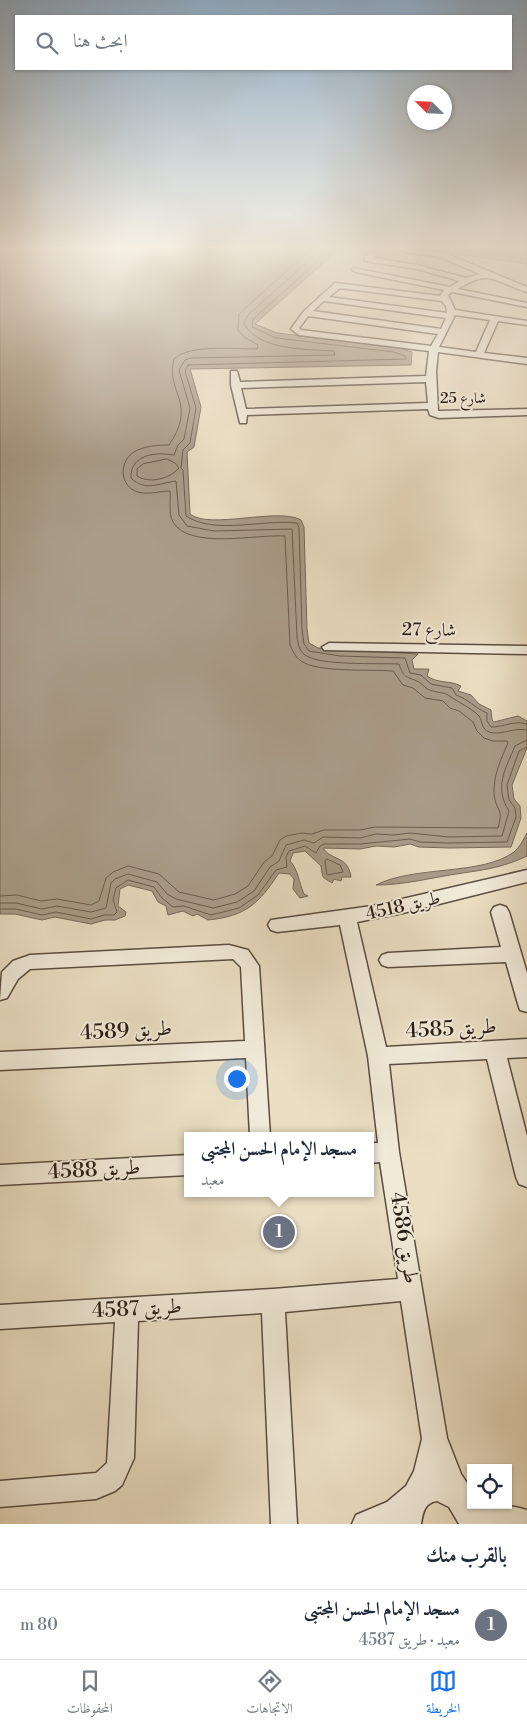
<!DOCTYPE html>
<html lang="ar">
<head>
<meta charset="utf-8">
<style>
  body { margin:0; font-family:"Libre Bodoni",Amiri,serif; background:#f6f6f7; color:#1f2937; direction:rtl }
  .controls { position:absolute; right:15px; bottom:15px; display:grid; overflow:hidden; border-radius:0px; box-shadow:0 1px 4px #0004 }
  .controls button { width:45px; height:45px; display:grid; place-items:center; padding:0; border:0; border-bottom:1px solid #e0e1e3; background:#fff; color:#1f2937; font:25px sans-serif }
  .compass { position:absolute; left:407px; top:85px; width:45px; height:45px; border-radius:50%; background:#fff; box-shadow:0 1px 4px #0004; rotate:294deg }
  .you { position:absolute; left:236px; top:1078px; width:18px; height:18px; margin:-12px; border:4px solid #fff; border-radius:50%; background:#1a73e8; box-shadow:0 0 0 8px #1a73e833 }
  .badge { display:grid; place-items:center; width:32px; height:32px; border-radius:50%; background:#1a73e8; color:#fff; font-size:16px; font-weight:700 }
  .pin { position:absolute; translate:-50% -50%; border:2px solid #fff; box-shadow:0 1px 5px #0006 }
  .popup { position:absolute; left:184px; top:1132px; width:190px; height:65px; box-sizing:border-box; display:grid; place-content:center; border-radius:0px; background:#fff; filter:drop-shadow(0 1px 4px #0005); font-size:16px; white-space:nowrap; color:#747a83 }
  .popup b { font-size:19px; color:#1f2937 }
  .popup::after { content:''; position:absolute; left:50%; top:100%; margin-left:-10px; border:10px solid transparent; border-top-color:#fff }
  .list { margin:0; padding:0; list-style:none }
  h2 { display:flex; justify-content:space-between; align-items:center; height:65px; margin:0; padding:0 20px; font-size:21px }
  h2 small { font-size:16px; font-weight:400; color:#747a83 }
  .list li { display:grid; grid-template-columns:32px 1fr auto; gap:15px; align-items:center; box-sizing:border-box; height:70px; padding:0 20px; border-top:1px solid #e0e1e3 }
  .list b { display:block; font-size:19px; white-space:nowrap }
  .list p { margin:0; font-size:16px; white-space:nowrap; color:#747a83 }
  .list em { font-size:16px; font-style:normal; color:#747a83 }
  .icon { flex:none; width:28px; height:28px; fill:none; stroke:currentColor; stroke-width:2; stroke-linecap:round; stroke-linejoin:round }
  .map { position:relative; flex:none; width:527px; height:1524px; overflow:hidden; direction:ltr }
  .search { position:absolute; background:#fff; box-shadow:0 1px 4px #0004; left:15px; right:15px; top:15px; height:55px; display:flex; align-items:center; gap:12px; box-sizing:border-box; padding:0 18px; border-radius:0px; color:#747a83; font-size:19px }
  .sheet { height:135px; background:#fff }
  nav { display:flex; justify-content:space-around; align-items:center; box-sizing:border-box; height:70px; border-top:1px solid #e0e1e3; background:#fff; font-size:14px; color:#747a83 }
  nav a { display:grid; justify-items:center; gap:2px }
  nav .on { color:#1a73e8 }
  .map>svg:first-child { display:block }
  .water { fill:#a99c88; stroke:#76695a }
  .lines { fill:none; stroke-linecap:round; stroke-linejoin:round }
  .shore { stroke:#6a5c4e; stroke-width:1 }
  .minor-casing { stroke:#5a4d40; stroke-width:3 }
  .minor { fill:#f1ead8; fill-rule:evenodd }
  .labels { text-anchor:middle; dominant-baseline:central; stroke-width:4; stroke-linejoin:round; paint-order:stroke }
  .far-street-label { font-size:15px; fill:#2a1d15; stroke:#f1ead8 }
  .street-label { font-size:18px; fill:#2a1d15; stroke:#f1ead8 }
  .near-street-label { font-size:21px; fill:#2a1d15; stroke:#f1ead8 }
</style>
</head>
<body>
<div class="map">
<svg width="527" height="1524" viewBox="0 0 527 1524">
  <rect width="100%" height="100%" fill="#eadec3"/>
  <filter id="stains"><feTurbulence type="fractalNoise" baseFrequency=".004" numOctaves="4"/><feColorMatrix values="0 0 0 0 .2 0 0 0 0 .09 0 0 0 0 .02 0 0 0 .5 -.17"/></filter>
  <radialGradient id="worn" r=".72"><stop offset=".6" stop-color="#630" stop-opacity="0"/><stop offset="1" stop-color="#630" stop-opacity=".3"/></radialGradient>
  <g class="water">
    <path d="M 0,247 L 341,247 L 255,324 L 277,333 L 395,347 L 412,352 L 411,365 L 190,369 L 201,407 L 194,447 L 187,452 L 190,514 C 209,530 278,507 301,520 L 304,527 L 307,629 L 309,643 L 318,648 L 418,654 L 412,660 L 414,669 L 429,669 L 427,676 C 438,684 450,680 461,686 L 458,691 L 471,695 L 479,704 L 491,710 L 492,720 L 494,722 L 518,716 L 527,721 L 527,748 L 512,785 L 514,799 L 520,806 L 521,818 L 511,847 L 449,848 L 419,847 L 410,844 L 394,847 L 376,846 L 360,849 L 323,848 C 331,861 348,855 351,877 L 342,877 L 341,881 L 334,879 L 332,883 C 321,876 323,879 321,866 L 305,851 L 293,853 L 290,861 C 298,869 299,883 304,894 L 308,896 L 300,898 L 293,889 L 294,879 L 290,874 L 279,873 C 259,903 247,916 208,920 L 197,914 L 193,916 L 183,911 L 168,915 L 166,906 L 158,902 L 152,891 L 128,885 L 120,889 L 118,906 L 126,912 L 125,916 L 115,920 L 105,920 L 91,924 L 55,917 L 42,920 L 15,914 L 0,914 Z"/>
    <polygon points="407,247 527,247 527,264"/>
    <path d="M 527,833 L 527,856 C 502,868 483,870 456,874 C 430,878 404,885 376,885 C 416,865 481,876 514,852 C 519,848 524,839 527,833 Z"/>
  </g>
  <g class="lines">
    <g class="shore">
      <path d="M 324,247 L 248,315 L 244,324 C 260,351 306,349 334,351 L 335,355 L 191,358 L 185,360 L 179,370 L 190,408 L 184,439 L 178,445 L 174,455 C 156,452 130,454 131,478 C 145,492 159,483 176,481 L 179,515 L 187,526 L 214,531 L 292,529 L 297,637 C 298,643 299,651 305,655 C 320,666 379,663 399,664 C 404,678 405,676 417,681 C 423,684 426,690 433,691 C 437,693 444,692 448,695 C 455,700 474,710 479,716 C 483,722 481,729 489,732 C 501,736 513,727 527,730"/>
      <path d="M 334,247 L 253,319 L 252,327 L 276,338 L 394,352 L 405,356 L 406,359 L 188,365 L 185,371 L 196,408 L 190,443 L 183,450 L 181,468 L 183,470 L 186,516 C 215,535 263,519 297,523 L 299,528 L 302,629 L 304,644 L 309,651 L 340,656 L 405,658 L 410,673 L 421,675 L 431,684 L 452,688 L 456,695 C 468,699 475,708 487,713 L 487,721 L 491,727 C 504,727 514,720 527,724"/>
      <polyline points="442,247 527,259"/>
      <path d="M 167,459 L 175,463 L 179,468 C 169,479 150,484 137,476 L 137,469 L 143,464 Z"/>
      <polygon points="327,859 340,865 343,872 327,875 325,862"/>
      <path d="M 0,896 L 17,895 L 41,901 L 57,899 L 91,905 L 99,901 L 106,878 L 113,872 L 128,866 L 159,874 L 179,892 L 214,900 L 235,894 L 248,886 L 264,862 L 272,856 L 280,840 L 286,836 L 302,833 L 312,834 L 324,830 L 360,830 L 375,827 L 498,828 C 504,807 496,812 494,794 C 493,776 501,759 508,743 L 507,741 L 493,741 L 484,738 L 477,731 L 473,722 L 459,711 L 450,708 L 443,701 L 425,698 L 413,688 L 403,685 L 393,671 C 370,669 318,673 301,661 C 295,657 293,651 290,645 L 285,536 C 257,534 189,550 173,522 C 168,513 171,500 170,491 C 160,491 149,495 138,492 C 120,487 118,462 134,452 C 144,446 158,445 169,445 C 198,403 165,392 174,359 C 189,344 235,349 257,349 L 258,345 L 244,337 L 238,330 L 239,314 L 313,247"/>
      <path d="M 0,903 L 16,903 L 42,909 L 57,906 L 91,912 L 106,908 L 111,883 L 115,879 L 128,874 L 157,882 L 167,894 L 176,899 L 213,908 L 237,902 L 254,891 L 270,867 L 279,861 L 286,845 L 304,840 L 314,843 L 323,837 L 360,838 L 376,834 L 394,835 L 410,833 L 449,837 L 502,836 L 509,811 C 494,787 505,770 515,746 L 527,740"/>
      <polyline points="0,909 16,909 42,915 56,912 91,919 104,915 114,915 117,912 113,900 116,888 128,880 154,887 162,898 173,907 184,906 211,915 239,908 258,895 276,870 287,867 286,857 289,851 305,846 316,853 320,846 324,844 360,844 410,839 420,842 449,843 507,842 516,817 515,808 509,800 507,785 519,751 527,747"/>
    </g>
    <g class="minor-casing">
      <g id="minor">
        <path d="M 402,248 L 445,253 L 527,287 L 527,292 C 495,283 491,267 458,289 L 527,303 L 527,307 L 452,292 L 448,295 L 455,310 L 527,321 L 527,325 L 498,321 L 484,353 L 527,358 L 527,364 L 438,352 L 436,371 L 438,411 L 527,409 L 527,415 L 439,418 L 430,415 L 428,409 L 247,415 L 246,423 L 240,423 L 231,385 L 231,371 L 237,371 L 240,382 L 426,376 L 429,351 L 299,335 L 291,329 L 304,311 L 335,283 L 440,296 L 444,290 L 356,272 L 352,270 L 353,268 L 450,287 L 460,281 L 417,269 L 365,261 L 365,257 L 372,251 L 379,253 L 374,258 L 417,265 L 466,278 L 480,274 L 440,257 L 405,252 L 401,250 ZM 340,288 L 442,301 L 446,306 L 447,313 L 329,297 ZM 324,301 L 446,318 L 441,329 L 313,311 ZM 455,315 L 490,320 L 476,352 L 439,347 ZM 308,316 L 438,334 L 431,346 L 301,330 L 299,328 ZM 426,382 L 428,403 L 246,409 L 241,388 Z"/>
        <polygon points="329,643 527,646 527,654 324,650 322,647"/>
        <path d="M 527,870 L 527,882 L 403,913 L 357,922 L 386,1047 L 527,1039 L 527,1057 L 507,1058 L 527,1136 L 527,1187 L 519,1184 L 516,1177 L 487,1059 L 389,1064 L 399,1152 L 447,1438 L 461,1474 L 471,1489 L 471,1505 C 490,1505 509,1504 527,1510 L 527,1524 L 459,1524 L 449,1507 L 437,1501 C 424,1503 423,1513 421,1524 L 352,1524 L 356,1515 L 387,1502 L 406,1486 L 414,1471 L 422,1439 L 401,1301 L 285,1312 L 297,1524 L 271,1524 L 262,1313 L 138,1321 L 134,1458 L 122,1485 L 115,1491 L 96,1499 L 0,1507 L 0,1481 L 96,1473 L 107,1463 L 115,1322 L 0,1329 L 0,1305 L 273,1289 L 398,1279 L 380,1162 L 370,1163 L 370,1143 L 378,1143 L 368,1056 L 340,925 L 277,932 L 271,930 L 268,925 L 271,920 L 372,906 Z"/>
        <polygon points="500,905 506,907 509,912 527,973 527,1012 520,1010 518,1004 506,962 388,967 382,965 379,960 382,955 388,953 501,947 491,912 494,907"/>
        <polygon points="229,945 248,950 259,966 270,1136 250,1136 246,1058 0,1070 0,1052 245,1041 241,967 233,959 30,969 18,979 7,998 0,1000 2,972 13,961 30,955"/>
        <polygon points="188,1155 188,1175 0,1185 0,1165"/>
      </g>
    </g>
    <use href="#minor" class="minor"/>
  </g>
  <linearGradient id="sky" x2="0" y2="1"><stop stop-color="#8faac2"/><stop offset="0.54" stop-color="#f6f0e4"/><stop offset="1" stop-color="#f6f0e4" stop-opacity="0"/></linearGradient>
  <rect width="527" height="460" fill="url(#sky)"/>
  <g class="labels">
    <g class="far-street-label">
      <text x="463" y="398">شارع 25</text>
    </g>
    <g class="street-label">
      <text transform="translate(429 630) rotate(1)">شارع 27</text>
      <text transform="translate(403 906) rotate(-13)">طريق 4518</text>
    </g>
    <g class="near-street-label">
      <text transform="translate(451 1029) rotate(-3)">طريق 4585</text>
      <text transform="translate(126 1031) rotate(-3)">طريق 4589</text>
      <text transform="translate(94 1170) rotate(-3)">طريق 4588</text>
      <text transform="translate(404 1238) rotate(81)">طريق 4586</text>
      <text transform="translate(137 1309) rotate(-3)">طريق 4587</text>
    </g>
  </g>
  <rect width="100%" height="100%" filter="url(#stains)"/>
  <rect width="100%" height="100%" fill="url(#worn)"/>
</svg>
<div class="controls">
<button><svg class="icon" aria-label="locate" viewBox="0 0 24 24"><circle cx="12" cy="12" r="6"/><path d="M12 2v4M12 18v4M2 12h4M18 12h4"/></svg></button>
</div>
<svg class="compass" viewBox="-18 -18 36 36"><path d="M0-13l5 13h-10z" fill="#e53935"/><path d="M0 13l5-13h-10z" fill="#747a83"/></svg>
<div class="you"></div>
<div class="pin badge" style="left:279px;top:1232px;background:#6b7280">1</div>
<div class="popup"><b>مسجد الإمام الحسن المجتبى</b>معبد</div>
<div class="search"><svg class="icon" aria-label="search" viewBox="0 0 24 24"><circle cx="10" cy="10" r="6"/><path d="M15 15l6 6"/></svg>ابحث هنا</div>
</div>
<section class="sheet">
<h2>بالقرب منك<small></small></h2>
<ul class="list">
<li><span class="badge" style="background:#6b7280">1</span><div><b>مسجد الإمام الحسن المجتبى</b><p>معبد · طريق 4587</p></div><em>80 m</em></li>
</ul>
</section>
<nav>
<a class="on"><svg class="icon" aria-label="map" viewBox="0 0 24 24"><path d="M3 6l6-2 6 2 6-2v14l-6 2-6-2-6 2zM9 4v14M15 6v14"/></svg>الخريطة</a>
<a><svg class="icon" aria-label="directions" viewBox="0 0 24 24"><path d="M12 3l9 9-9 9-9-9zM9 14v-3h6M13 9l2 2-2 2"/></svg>الاتجاهات</a>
<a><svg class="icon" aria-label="saved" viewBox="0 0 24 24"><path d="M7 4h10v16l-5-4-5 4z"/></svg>المحفوظات</a>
</nav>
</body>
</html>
